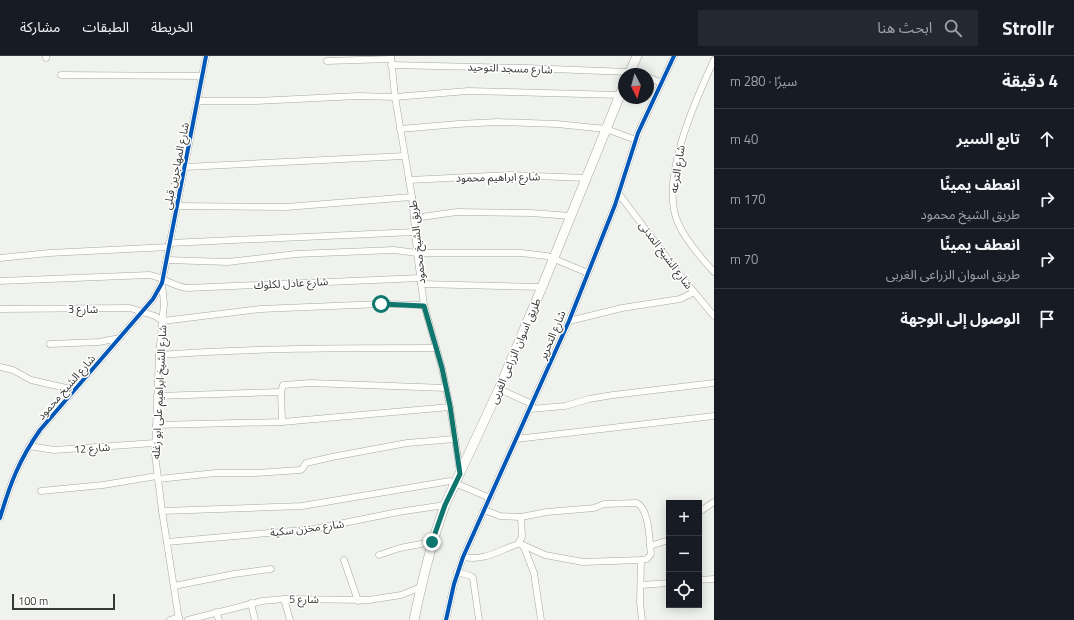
<!DOCTYPE html>
<html lang="ar">
<head>
<meta charset="utf-8">
<style>
  body { margin:0; font-family:"Titillium Web","Noto Sans Arabic",sans-serif; background:#242831; color:#f1f3f6; direction:rtl }
  .controls { position:absolute; right:12px; bottom:12px; display:grid; overflow:hidden; border-radius:0px; box-shadow:0 2px 10px #0003 }
  .controls button { width:36px; height:36px; display:grid; place-items:center; padding:0; border:0; border-bottom:1px solid #363941; background:#171b24; color:#f1f3f6; font:20px sans-serif }
  .compass { position:absolute; left:618px; top:12px; width:36px; height:36px; border-radius:50%; background:#171b24; box-shadow:0 2px 10px #0003; rotate:174deg }
  .scale { position:absolute; left:12px; bottom:10px; width:103px; box-sizing:border-box; padding-left:4px; border:2px solid #363935; border-top:0; font-size:11px; line-height:14px; white-space:nowrap; color:#363935; -webkit-text-stroke:3px #fff; paint-order:stroke }
  .stop { position:absolute; width:12px; height:12px; margin:-9px; border:3px solid #0f766e; border-radius:50%; background:#fff }
  .stop.end { background:#0f766e; border-color:#fff; box-shadow:0 1px 4px #0008 }
  .list { margin:0; padding:0; list-style:none }
  h2 { display:flex; justify-content:space-between; align-items:center; height:52px; margin:0; padding:0 16px; font-size:17px }
  h2 small { font-size:13px; font-weight:400; color:#9ea1a6 }
  .list li { display:grid; grid-template-columns:26px 1fr auto; gap:12px; align-items:center; box-sizing:border-box; height:60px; padding:0 16px; border-top:1px solid #363941 }
  .list b { display:block; font-size:15px; white-space:nowrap }
  .list p { margin:0; font-size:13px; white-space:nowrap; color:#9ea1a6 }
  .list em { font-size:13px; font-style:normal; color:#9ea1a6 }
  .icon { flex:none; width:22px; height:22px; fill:none; stroke:currentColor; stroke-width:2; stroke-linecap:round; stroke-linejoin:round }
  .map { position:relative; flex:none; width:714px; height:564px; overflow:hidden; direction:ltr }
  header { display:flex; align-items:center; gap:24px; box-sizing:border-box; height:56px; padding:0 20px; background:#171b24; border-bottom:1px solid #363941 }
  header strong { font-size:19px }
  nav { display:flex; gap:22px; margin-inline-start:auto; font-size:14px }
  .search { width:280px; height:36px; background:#242831; display:flex; align-items:center; gap:10px; box-sizing:border-box; padding:0 14px; border-radius:0px; color:#9ea1a6; font-size:15px }
  main { display:flex }
  aside { flex:1; background:#171b24 }
  .map>svg:first-child { display:block }
  .lines { fill:none; stroke-linecap:round; stroke-linejoin:round }
  .street-casing { stroke:#a5a7a3; stroke-width:7 }
  .primary-casing { stroke:#a5a7a3; stroke-width:10 }
  .street { stroke:#fdfdfc; stroke-width:6 }
  .primary { stroke:#fdfdfc; stroke-width:9 }
  .cycleway-casing { stroke:#fff; stroke-width:6 }
  .cycleway { stroke:#0057b8; stroke-width:4 }
  .route { stroke:#0f766e; stroke-width:5 }
  .labels { text-anchor:middle; dominant-baseline:central; stroke-width:3; stroke-linejoin:round; paint-order:stroke }
  .street-label { font-size:11px; fill:#363935; stroke:#fff }
</style>
</head>
<body>
<header>
<strong>Strollr</strong>
<div class="search"><svg class="icon" aria-label="search" viewBox="0 0 24 24"><circle cx="10" cy="10" r="6"/><path d="M15 15l6 6"/></svg>ابحث هنا</div>
<nav><a>الخريطة</a><a>الطبقات</a><a>مشاركة</a></nav>
</header>
<main>
<aside>
<h2>4 دقيقة<small>سيرًا · 280 m</small></h2>
<ul class="list">
<li><svg class="icon" aria-label="ahead" viewBox="0 0 24 24"><path d="M12 20V5M6 11l6-6 6 6"/></svg><div><b>تابع السير</b></div><em>40 m</em></li>
<li><svg class="icon" aria-label="right" viewBox="0 0 24 24"><path d="M7 20v-9h11M14 6l5 5-5 5"/></svg><div><b>انعطف يمينًا</b><p>طريق الشيخ محمود</p></div><em>170 m</em></li>
<li><svg class="icon" aria-label="right" viewBox="0 0 24 24"><path d="M7 20v-9h11M14 6l5 5-5 5"/></svg><div><b>انعطف يمينًا</b><p>طريق اسوان الزراعى الغربى</p></div><em>70 m</em></li>
<li><svg class="icon" aria-label="arrive" viewBox="0 0 24 24"><path d="M6 21V4h12l-3 4 3 4H6"/></svg><div><b>الوصول إلى الوجهة</b></div></li>
</ul>
</aside>
<div class="map">
<svg width="714" height="564" viewBox="0 0 714 564">
  <rect width="100%" height="100%" fill="#f0f3ed"/>
  <g class="lines">
    <g class="street-casing">
      <g id="street">
        <polyline points="391,0 395,41 412,141 417,197 424,249 442,312 450,351 460,416"/>
        <polyline points="46,2 46,0"/>
        <path d="M 714,4 C 695,45 659,124 678,167 C 686,185 701,202 714,216"/>
        <polyline points="327,5 391,3"/>
        <polyline points="391,9 526,12 629,16"/>
        <polyline points="631,13 641,18"/>
        <polyline points="61,19 202,20"/>
        <polyline points="648,21 661,27"/>
        <polyline points="198,45 256,45 358,40 395,41 468,35 620,39"/>
        <polyline points="400,73 458,68 498,66 557,68 606,73 636,84"/>
        <polyline points="185,111 404,100"/>
        <polyline points="409,124 510,119 586,122"/>
        <polyline points="619,138 679,218 714,260"/>
        <polyline points="176,150 286,151 412,141"/>
        <polyline points="414,162 457,156 531,157 571,160"/>
        <polyline points="169,187 415,176"/>
        <polyline points="0,202 49,197 169,191"/>
        <polyline points="167,204 228,206 296,198 394,194 417,197 521,197 547,200 588,217"/>
        <path d="M 0,225 L 149,219 C 164,221 173,231 188,232 L 420,222"/>
        <polyline points="162,227 164,248 159,299 155,398 162,455 179,564"/>
        <polyline points="421,228 542,231"/>
        <polyline points="0,253 130,252 155,260 163,265 260,253 381,248 424,249"/>
        <polyline points="569,265 622,252 680,243 694,236"/>
        <polyline points="50,288 99,286 120,282"/>
        <path d="M 159,299 C 251,292 344,292 436,292"/>
        <polyline points="0,311 13,314 31,324 75,334"/>
        <polyline points="499,333 532,348"/>
        <polyline points="157,340 281,336"/>
        <polyline points="530,353 565,350 589,343 613,339 714,327"/>
        <polyline points="282,366 281,336 283,329 311,327 446,332"/>
        <polyline points="156,369 282,366 450,351"/>
        <polyline points="516,383 714,360"/>
        <polyline points="29,390 54,394 155,387"/>
        <polyline points="158,423 216,417 256,417 300,414 302,413 306,407 332,401 407,387 455,383"/>
        <polyline points="41,435 103,429 157,420"/>
        <polyline points="162,455 302,450 450,425 490,442"/>
        <polyline points="699,456 714,446"/>
        <path d="M 0,462 C 10,428 19,404 40,374 L 153,243 L 162,227 L 206,0"/>
        <polyline points="167,486 314,473 398,456 445,449"/>
        <polyline points="518,488 522,481 521,461"/>
        <polyline points="523,489 534,517 541,564"/>
        <polyline points="650,490 669,484"/>
        <polyline points="379,499 400,492 432,486"/>
        <path d="M 463,501 C 486,505 497,495 518,488 L 523,489 L 545,499 L 583,506 L 641,504 L 647,503 L 651,498 C 649,484 650,455 637,447 L 604,448 L 594,452 L 547,456 L 521,461 L 500,460 L 484,454"/>
        <polyline points="344,504 358,545"/>
        <polyline points="641,504 640,547 642,564"/>
        <polyline points="457,516 471,520 473,522 479,564"/>
        <polyline points="699,524 714,523"/>
        <polyline points="641,529 669,527"/>
        <polyline points="174,530 234,518 271,513"/>
        <polyline points="284,543 290,564"/>
        <polyline points="251,547 255,564"/>
        <polyline points="216,556 219,564"/>
        <polyline points="170,564 179,561"/>
        <polyline points="188,564 262,545 284,543 369,544 401,539 421,531"/>
        <polyline points="446,564 454,528 463,501 569,265 615,149 638,77 674,0"/>
      </g>
    </g>
    <g class="primary-casing">
      <g id="primary">
        <polyline points="629,18 637,0"/>
        <path d="M 414,564 C 422,525 431,487 445,449 L 499,333 L 542,231 L 624,29"/>
      </g>
    </g>
    <use href="#street" class="street"/>
    <use href="#primary" class="primary"/>
    <g class="cycleway-casing">
      <g id="cycleway">
        <path d="M 0,462 C 10,428 19,404 40,374 L 153,243 L 162,227 L 206,0"/>
        <polyline points="446,564 454,528 463,501 569,265 615,149 638,77 674,0"/>
      </g>
    </g>
    <use href="#cycleway" class="cycleway"/>
  </g>
  <g class="lines">
    <polyline class="route" points="381,248 424,250 442,312 450,350 460,418 445,449 432,486"/>
  </g>
  <g class="labels">
    <g class="street-label">
      <text transform="translate(510 12) rotate(2)">شارع مسجد التوحيد</text>
      <text transform="translate(176 110) rotate(-78)">شارع المهاجرين قبلى</text>
      <text transform="translate(677 113) rotate(-81)">شارع الترعه</text>
      <text transform="translate(498 121) rotate(-1)">شارع ابراهيم محمود</text>
      <text transform="translate(417 186) rotate(-96)">طريق الشيخ محمود</text>
      <text transform="translate(666 199) rotate(53)">شارع الشيخ المدنى</text>
      <text transform="translate(291 227) rotate(-3)">شارع عادل لكلوك</text>
      <text x="83" y="253">شارع 3</text>
      <text transform="translate(552 279) rotate(-67)">شارع التحرير</text>
      <text transform="translate(515 295) rotate(-67)">طريق اسوان الزراعى الغربى</text>
      <text transform="translate(66 331) rotate(-49)">شارع الشيخ محمود</text>
      <text transform="translate(159 336) rotate(-87)">شارع الشيخ ابراهيم على ابو زغله</text>
      <text transform="translate(92 392) rotate(-4)">شارع 12</text>
      <text transform="translate(307 472) rotate(-7)">شارع مخزن سكية</text>
      <text transform="translate(304 543) rotate(1)">شارع 5</text>
    </g>
  </g>
</svg>
<div class="controls">
<button>+</button>
<button>−</button>
<button><svg class="icon" aria-label="locate" viewBox="0 0 24 24"><circle cx="12" cy="12" r="6"/><path d="M12 2v4M12 18v4M2 12h4M18 12h4"/></svg></button>
</div>
<svg class="compass" viewBox="-18 -18 36 36"><path d="M0-13l5 13h-10z" fill="#e53935"/><path d="M0 13l5-13h-10z" fill="#9ea1a6"/></svg>
<div class="scale">100 m</div>
<div class="stop" style="left:381px;top:248px"></div>
<div class="stop end" style="left:432px;top:486px"></div>
</div>
</main>
</body>
</html>
